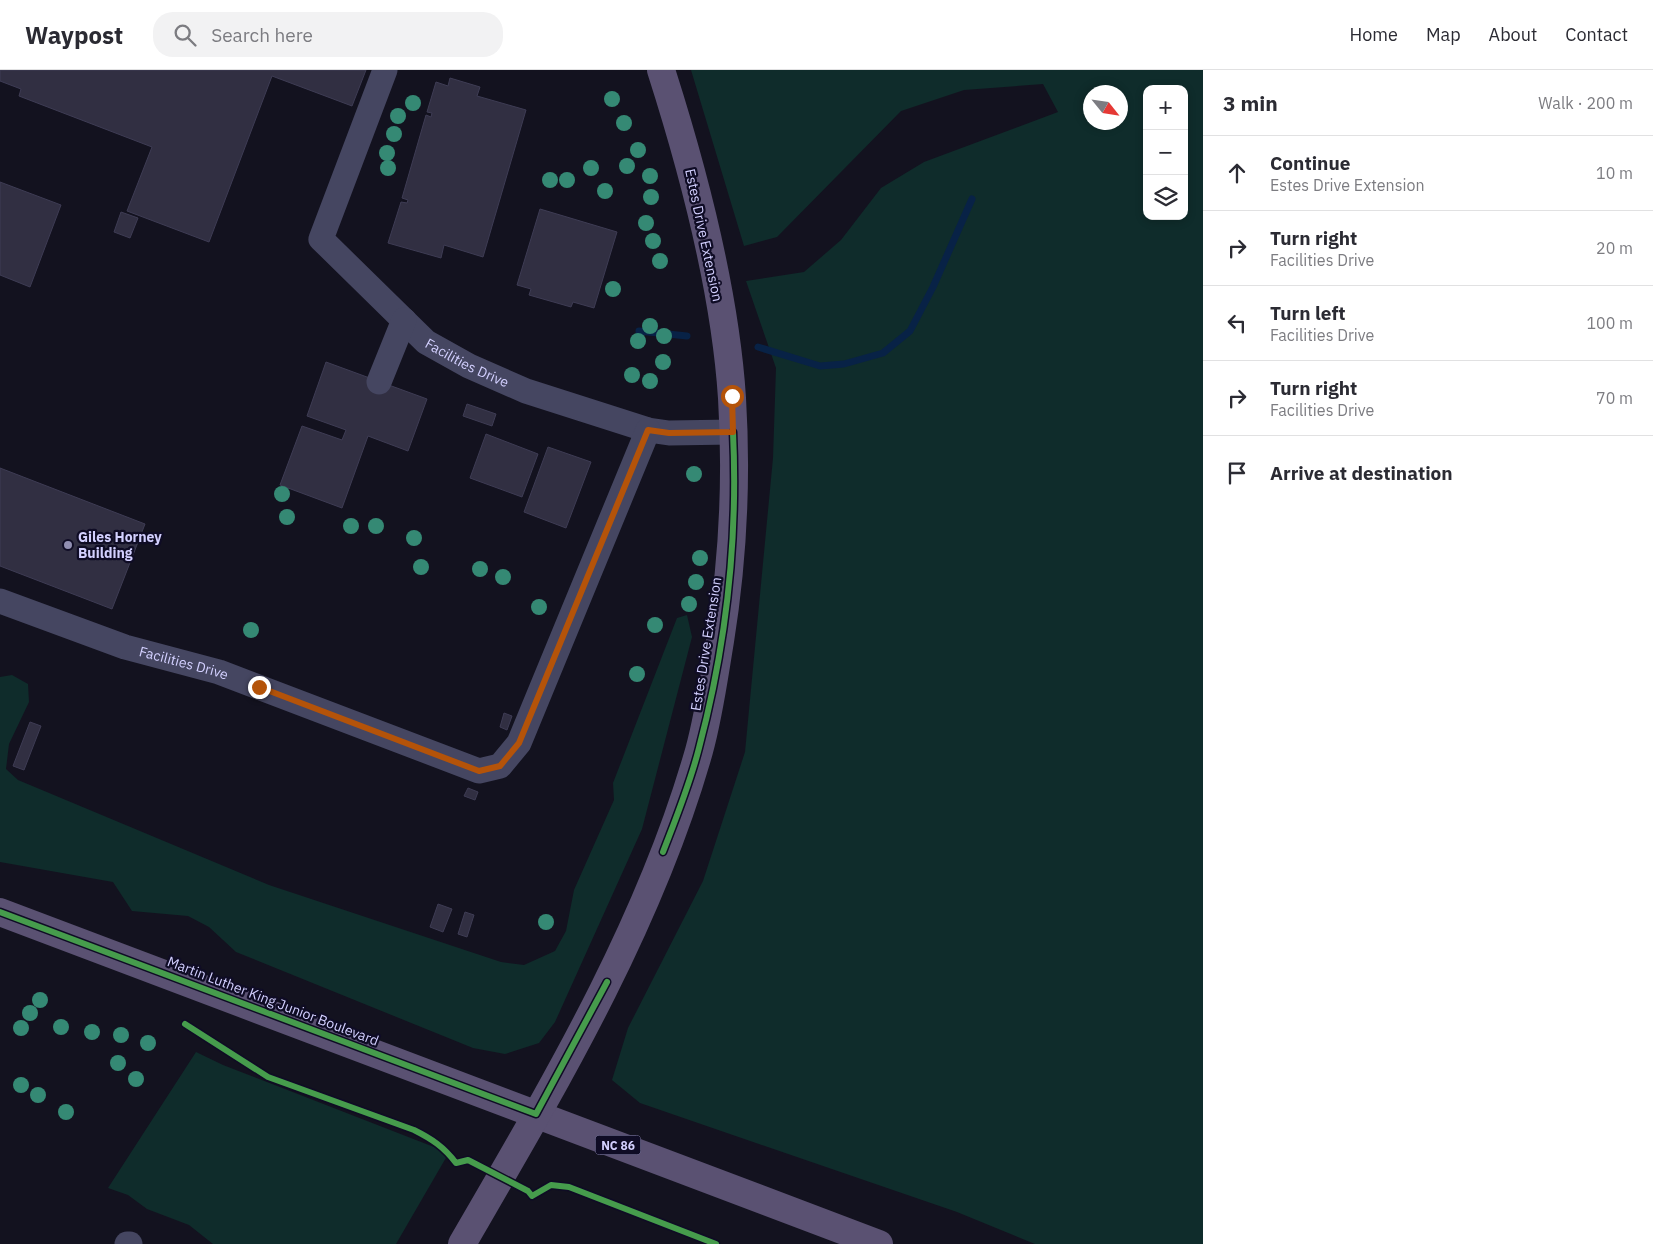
<!DOCTYPE html>
<html lang="en">
<head>
<meta charset="utf-8">
<style>
  body { margin:0; font-family:"IBM Plex Sans",sans-serif; background:#f2f2f3; color:#2b2b33 }
  .controls { position:absolute; right:15px; top:15px; display:grid; overflow:hidden; border-radius:10px; box-shadow:0 2px 8px #0003 }
  .controls button { width:45px; height:45px; display:grid; place-items:center; padding:0; border:0; border-bottom:1px solid #e1e1e2; background:#fff; color:#2b2b33; font:25px sans-serif }
  .compass { position:absolute; left:1083px; top:15px; width:45px; height:45px; border-radius:50%; background:#fff; box-shadow:0 2px 8px #0003; rotate:120deg }
  .stop { position:absolute; width:15px; height:15px; margin:-11px; border:4px solid #b45309; border-radius:50%; background:#fff }
  .stop.end { background:#b45309; border-color:#fff; box-shadow:0 1px 5px #0008 }
  .list { margin:0; padding:0; list-style:none }
  h2 { display:flex; justify-content:space-between; align-items:center; height:65px; margin:0; padding:0 20px; font-size:21px }
  h2 small { font-size:16px; font-weight:400; color:#7c7c81 }
  .list li { display:grid; grid-template-columns:32px 1fr auto; gap:15px; align-items:center; box-sizing:border-box; height:75px; padding:0 20px; border-top:1px solid #e1e1e2 }
  .list b { display:block; font-size:19px; white-space:nowrap }
  .list p { margin:0; font-size:16px; white-space:nowrap; color:#7c7c81 }
  .list em { font-size:16px; font-style:normal; color:#7c7c81 }
  .icon { flex:none; width:28px; height:28px; fill:none; stroke:currentColor; stroke-width:2; stroke-linecap:round; stroke-linejoin:round }
  .map { position:relative; flex:none; width:1203px; height:1174px; overflow:hidden }
  header { display:flex; align-items:center; gap:30px; box-sizing:border-box; height:70px; padding:0 25px; background:#fff; border-bottom:1px solid #e1e1e2 }
  header strong { font-size:24px }
  nav { display:flex; gap:28px; margin-inline-start:auto; font-size:18px }
  .search { width:350px; height:45px; background:#f2f2f3; display:flex; align-items:center; gap:12px; box-sizing:border-box; padding:0 18px; border-radius:20px; color:#7c7c81; font-size:19px }
  main { display:flex }
  aside { flex:1; background:#fff }
  .map>svg:first-child { display:block }
  .green { fill:#0f2c2b; fill-rule:evenodd }
  .lines { fill:none; stroke-linecap:round; stroke-linejoin:round }
  .stream { stroke:#082246; stroke-width:7 }
  .building { fill:#312f42; stroke:#3e3c54 }
  .minor { stroke:#454661; stroke-width:25 }
  .major { stroke:#5a5172; stroke-width:28 }
  .cycleway-casing { stroke:#0f0c25; stroke-width:9 }
  .cycleway { stroke:#469c4c; stroke-width:6 }
  .tree { fill:#358974 }
  .route { stroke:#b45309; stroke-width:6 }
  .poi-dot { fill:#908eb1; stroke:#0f0c25; stroke-width:2 }
  .labels { text-anchor:middle; dominant-baseline:central; stroke-width:4.5; stroke-linejoin:round; paint-order:stroke }
  .shield { fill:#0f0c25; stroke:#9895be; stroke-width:1 }
  .shield-label { font-size:12px; font-weight:bold; fill:#d3d0ff }
  .street-label { font-size:14px; fill:#d3d0ff; stroke:#0f0c25 }
  .poi-label { font-size:14px; font-weight:bold; fill:#d3d0ff; stroke:#0f0c25; text-anchor:start }
</style>
</head>
<body>
<header>
<strong>Waypost</strong>
<div class="search"><svg class="icon" aria-label="search" viewBox="0 0 24 24"><circle cx="10" cy="10" r="6"/><path d="M15 15l6 6"/></svg>Search here</div>
<nav><a>Home</a><a>Map</a><a>About</a><a>Contact</a></nav>
</header>
<main>
<div class="map">
<svg width="1203" height="1174" viewBox="0 0 1203 1174">
  <rect width="100%" height="100%" fill="#13121f"/>
  <g class="green">
    <path d="M 691,0 L 1203,0 L 1203,1174 L 1035,1174 L 957,1142 L 640,1033 L 612,1010 L 628,958 L 703,811 L 745,682 L 773,388 L 776,298 L 746,211 L 804,202 L 841,170 L 881,118 L 924,92 L 1058,42 L 1043,14 L 964,20 L 901,41 L 777,167 L 744,176 ZM 1147,19 L 1184,19 L 1184,146 L 1147,146 ZM 1090,22 L 1120,22 L 1120,52 L 1090,52 Z"/>
    <polygon points="687,545 692,567 642,759 555,952 539,973 505,984 473,978 236,882 209,857 188,846 132,841 113,812 0,792 0,607 12,605 28,614 29,632 9,674 6,699 18,710 269,815 501,892 524,895 555,881 566,861 574,820 614,730 613,713 677,548"/>
    <polygon points="196,982 223,995 434,1077 447,1086 396,1174 213,1174 189,1155 147,1139 128,1125 108,1118"/>
  </g>
  <g class="lines">
    <g class="stream">
      <polyline points="639,261 687,266"/>
      <polyline points="758,277 820,296 844,294 883,283 910,261 933,217 972,129"/>
    </g>
  </g>
  <g class="building">
    <polygon points="0,0 366,0 352,36 272,6 209,172 127,141 152,77 19,26 21,19 0,11"/>
    <polygon points="450,8 480,17 477,26 526,40 483,187 444,175 441,188 388,173 401,132 407,133 408,130 402,128 426,45 431,47 432,43 427,42 436,12 448,16"/>
    <polygon points="0,112 61,135 30,217 0,205"/>
    <polygon points="540,139 617,162 594,238 573,232 571,237 529,225 531,219 517,215"/>
    <polygon points="121,142 138,148 130,168 114,162"/>
    <polygon points="326,292 427,329 408,381 368,366 342,438 280,415 302,356 342,370 346,360 307,346"/>
    <polygon points="467,334 496,344 492,356 463,346"/>
    <polygon points="486,364 538,384 522,427 470,408"/>
    <polygon points="548,377 591,392 566,458 524,442"/>
    <polygon points="0,398 145,454 112,539 0,496"/>
    <polygon points="504,643 512,646 507,660 500,657"/>
    <polygon points="30,652 41,656 24,700 13,696"/>
    <polygon points="468,718 478,722 475,730 464,726"/>
    <polygon points="438,834 452,839 443,862 430,857"/>
    <polygon points="465,842 474,845 467,867 458,864"/>
  </g>
  <g class="lines">
    <g class="minor">
      <path id="s1" d="M 385,0 L 321,169 L 426,272 L 469,296 L 526,321 L 648,360 L 669,363 L 733,362"/>
      <polyline points="379,312 404,250"/>
      <path id="s2" d="M 0,531 L 125,577 L 219,602 L 479,701 L 500,696 L 519,673 L 648,360"/>
      <polyline points="127,1174 130,1174"/>
    </g>
    <g class="major">
      <polyline points="0,842 879,1174"/>
      <path d="M 462,1174 C 553,1017 649,857 699,681 C 709,645 714,607 720,571 C 733,490 737,410 732,328 C 725,220 694,103 661,0"/>
    </g>
    <g class="cycleway-casing">
      <g id="cycleway">
        <path d="M 663,782 C 676,748 690,714 699,678 C 726,576 738,467 733,362"/>
        <polyline points="0,842 536,1044 607,912"/>
        <path d="M 185,954 L 268,1007 L 414,1060 C 432,1069 444,1077 456,1093 L 468,1090 L 528,1121 L 532,1126 L 551,1115 L 569,1117 L 716,1174"/>
      </g>
    </g>
    <use href="#cycleway" class="cycleway"/>
  </g>
  <g class="tree">
    <circle cx="612" cy="29" r="8"/>
    <circle cx="413" cy="33" r="8"/>
    <circle cx="398" cy="46" r="8"/>
    <circle cx="624" cy="53" r="8"/>
    <circle cx="394" cy="64" r="8"/>
    <circle cx="638" cy="80" r="8"/>
    <circle cx="387" cy="83" r="8"/>
    <circle cx="627" cy="96" r="8"/>
    <circle cx="388" cy="98" r="8"/>
    <circle cx="591" cy="98" r="8"/>
    <circle cx="650" cy="106" r="8"/>
    <circle cx="550" cy="110" r="8"/>
    <circle cx="567" cy="110" r="8"/>
    <circle cx="605" cy="121" r="8"/>
    <circle cx="651" cy="127" r="8"/>
    <circle cx="646" cy="153" r="8"/>
    <circle cx="653" cy="171" r="8"/>
    <circle cx="660" cy="191" r="8"/>
    <circle cx="613" cy="219" r="8"/>
    <circle cx="650" cy="256" r="8"/>
    <circle cx="664" cy="266" r="8"/>
    <circle cx="638" cy="271" r="8"/>
    <circle cx="663" cy="292" r="8"/>
    <circle cx="632" cy="305" r="8"/>
    <circle cx="650" cy="311" r="8"/>
    <circle cx="694" cy="404" r="8"/>
    <circle cx="282" cy="424" r="8"/>
    <circle cx="287" cy="447" r="8"/>
    <circle cx="351" cy="456" r="8"/>
    <circle cx="376" cy="456" r="8"/>
    <circle cx="414" cy="468" r="8"/>
    <circle cx="700" cy="488" r="8"/>
    <circle cx="421" cy="497" r="8"/>
    <circle cx="480" cy="499" r="8"/>
    <circle cx="503" cy="507" r="8"/>
    <circle cx="696" cy="512" r="8"/>
    <circle cx="689" cy="534" r="8"/>
    <circle cx="539" cy="537" r="8"/>
    <circle cx="655" cy="555" r="8"/>
    <circle cx="251" cy="560" r="8"/>
    <circle cx="637" cy="604" r="8"/>
    <circle cx="546" cy="852" r="8"/>
    <circle cx="40" cy="930" r="8"/>
    <circle cx="30" cy="943" r="8"/>
    <circle cx="61" cy="957" r="8"/>
    <circle cx="21" cy="958" r="8"/>
    <circle cx="92" cy="962" r="8"/>
    <circle cx="121" cy="965" r="8"/>
    <circle cx="148" cy="973" r="8"/>
    <circle cx="118" cy="993" r="8"/>
    <circle cx="136" cy="1009" r="8"/>
    <circle cx="21" cy="1015" r="8"/>
    <circle cx="38" cy="1025" r="8"/>
    <circle cx="66" cy="1042" r="8"/>
  </g>
  <g class="lines">
    <polyline class="route" points="259,617 479,701 500,696 519,673 648,360 669,363 733,362 732,326"/>
  </g>
  <circle class="poi-dot" cx="68" cy="475" r="5"/>
  <g class="labels">
    <rect class="shield" x="595.5" y="1065.5" width="45" height="19" rx="4"/>
    <g class="shield-label">
      <text x="618" y="1075">NC 86</text>
    </g>
    <g class="street-label">
      <text transform="translate(704 165) rotate(78)">Estes Drive Extension</text>
      <text stroke="none"><textPath href="#s1" startOffset="374">Facilities Drive</textPath></text>
      <text transform="translate(706 574) rotate(-81)">Estes Drive Extension</text>
      <text stroke="none"><textPath href="#s2" startOffset="194">Facilities Drive</textPath></text>
      <text transform="translate(273 931) rotate(21)">Martin Luther King Junior Boulevard</text>
    </g>
    <g class="poi-label">
      <text x="78" y="467">Giles Horney<tspan x="78" dy="16">Building</tspan></text>
    </g>
  </g>
</svg>
<div class="controls">
<button>+</button>
<button>−</button>
<button><svg class="icon" aria-label="layers" viewBox="0 0 24 24"><path d="M12 4l9 5-9 5-9-5zM3 14l9 5 9-5"/></svg></button>
</div>
<svg class="compass" viewBox="-18 -18 36 36"><path d="M0-13l5 13h-10z" fill="#e53935"/><path d="M0 13l5-13h-10z" fill="#7c7c81"/></svg>
<div class="stop" style="left:732px;top:326px"></div>
<div class="stop end" style="left:259px;top:617px"></div>
</div>
<aside>
<h2>3 min<small>Walk · 200 m</small></h2>
<ul class="list">
<li><svg class="icon" aria-label="ahead" viewBox="0 0 24 24"><path d="M12 20V5M6 11l6-6 6 6"/></svg><div><b>Continue</b><p>Estes Drive Extension</p></div><em>10 m</em></li>
<li><svg class="icon" aria-label="right" viewBox="0 0 24 24"><path d="M7 20v-9h11M14 6l5 5-5 5"/></svg><div><b>Turn right</b><p>Facilities Drive</p></div><em>20 m</em></li>
<li><svg class="icon" aria-label="left" viewBox="0 0 24 24"><path d="M17 20v-9H6M10 6l-5 5 5 5"/></svg><div><b>Turn left</b><p>Facilities Drive</p></div><em>100 m</em></li>
<li><svg class="icon" aria-label="right" viewBox="0 0 24 24"><path d="M7 20v-9h11M14 6l5 5-5 5"/></svg><div><b>Turn right</b><p>Facilities Drive</p></div><em>70 m</em></li>
<li><svg class="icon" aria-label="arrive" viewBox="0 0 24 24"><path d="M6 21V4h12l-3 4 3 4H6"/></svg><div><b>Arrive at destination</b></div></li>
</ul>
</aside>
</main>
</body>
</html>
